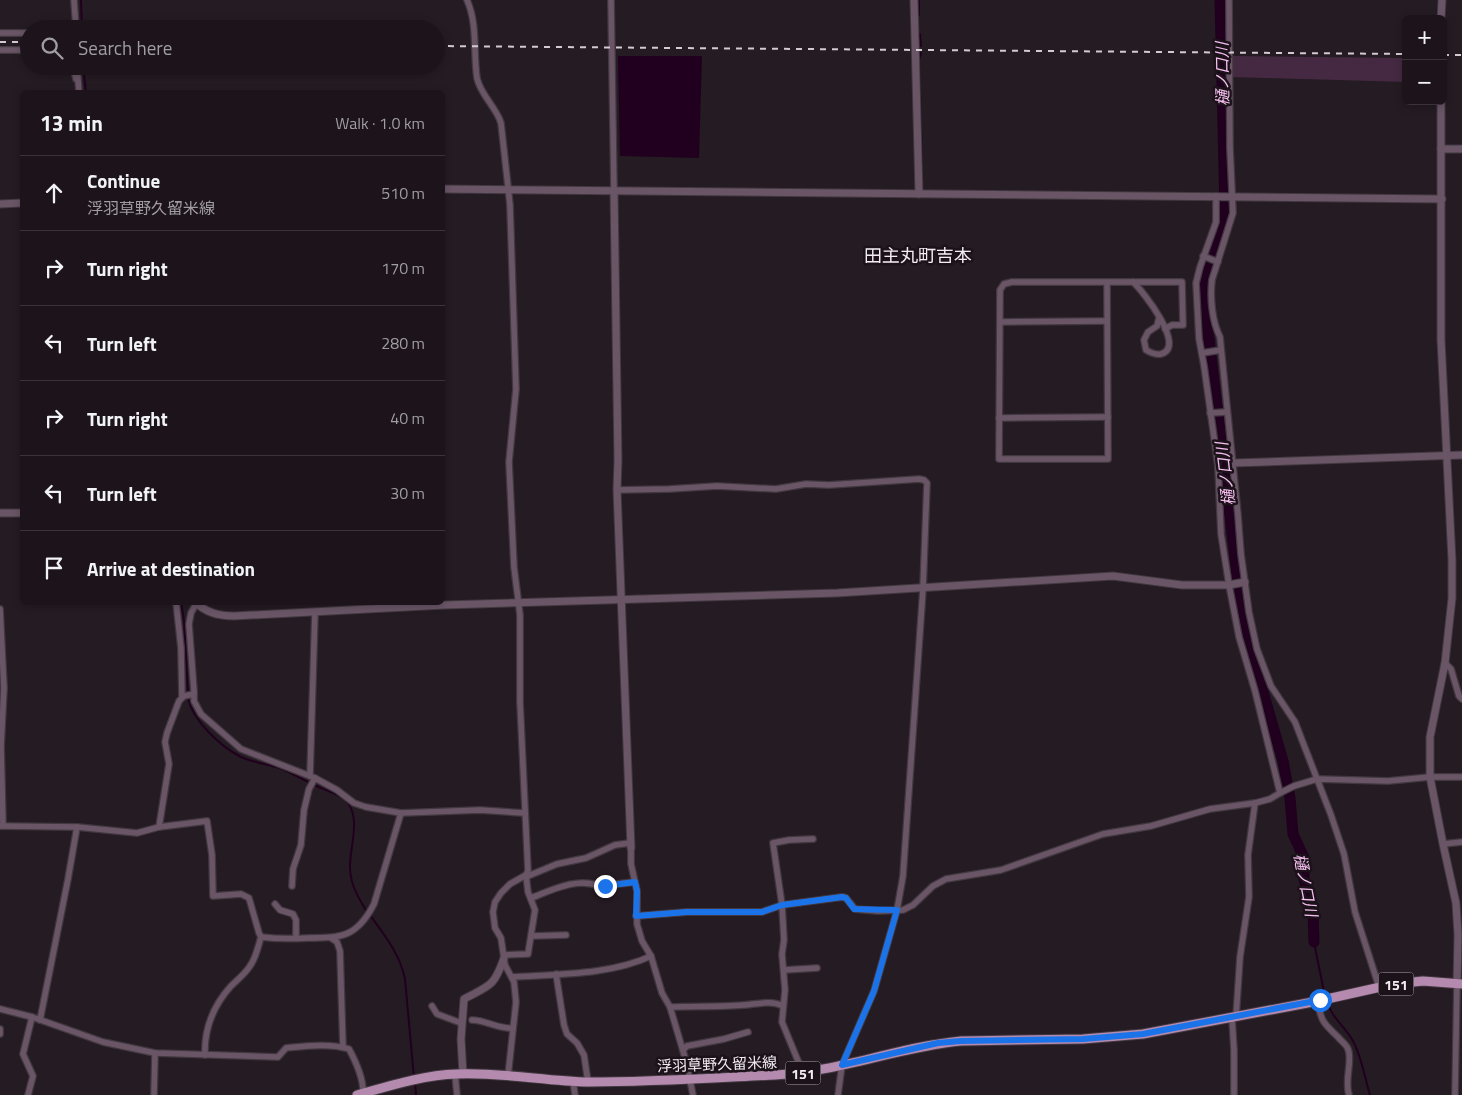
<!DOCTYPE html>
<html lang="en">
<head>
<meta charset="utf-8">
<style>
  body { margin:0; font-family:"Titillium Web","Noto Sans JP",sans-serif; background:#251d23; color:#f1f3f6 }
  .controls { position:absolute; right:15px; top:15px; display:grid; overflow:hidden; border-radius:8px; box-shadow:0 2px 8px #0003 }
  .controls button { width:45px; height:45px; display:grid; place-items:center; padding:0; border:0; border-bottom:1px solid #3a3339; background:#1c141a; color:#f1f3f6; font:25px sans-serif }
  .stop { position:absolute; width:15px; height:15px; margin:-11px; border:4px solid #1a73e8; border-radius:50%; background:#fff }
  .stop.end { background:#1a73e8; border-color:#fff; box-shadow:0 1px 5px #0008 }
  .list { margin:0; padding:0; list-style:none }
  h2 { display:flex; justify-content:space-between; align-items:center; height:65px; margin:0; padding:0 20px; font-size:21px }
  h2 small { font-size:16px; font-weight:400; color:#a09ea2 }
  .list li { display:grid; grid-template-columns:32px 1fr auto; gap:15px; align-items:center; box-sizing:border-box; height:75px; padding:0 20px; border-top:1px solid #3a3339 }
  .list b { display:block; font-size:19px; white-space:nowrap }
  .list p { margin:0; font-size:16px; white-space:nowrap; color:#a09ea2 }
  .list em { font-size:16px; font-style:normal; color:#a09ea2 }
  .icon { flex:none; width:28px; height:28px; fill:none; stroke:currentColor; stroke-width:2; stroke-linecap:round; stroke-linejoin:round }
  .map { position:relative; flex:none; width:1462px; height:1095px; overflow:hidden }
  .search { position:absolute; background:#1c141a; box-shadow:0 2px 8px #0003; left:20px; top:20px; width:425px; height:55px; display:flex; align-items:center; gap:12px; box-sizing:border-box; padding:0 18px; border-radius:28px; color:#a09ea2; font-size:19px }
  .panel { position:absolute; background:#1c141a; box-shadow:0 2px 8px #0003; left:20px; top:90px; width:425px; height:515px; border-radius:8px }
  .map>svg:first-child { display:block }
  .green { fill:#452942 }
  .water { fill:#20001e }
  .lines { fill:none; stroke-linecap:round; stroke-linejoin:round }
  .stream { stroke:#20001e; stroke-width:2 }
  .river { stroke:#20001e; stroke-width:11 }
  .minor-casing { stroke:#423840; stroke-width:8 }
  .tertiary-casing { stroke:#423840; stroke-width:9 }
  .primary-casing { stroke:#423840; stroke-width:11 }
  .minor { stroke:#695566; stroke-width:5.5 }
  .tertiary { stroke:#695566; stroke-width:7 }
  .primary { stroke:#b48aaf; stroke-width:9 }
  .rail { stroke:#d3cbd2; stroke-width:2; stroke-dasharray:6 6; stroke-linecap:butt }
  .route { stroke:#1a73e8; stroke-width:6 }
  .labels { text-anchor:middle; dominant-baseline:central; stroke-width:5; stroke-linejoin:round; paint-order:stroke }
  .shield { fill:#1b121a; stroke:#b2abb1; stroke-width:1 }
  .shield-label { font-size:14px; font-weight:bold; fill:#f3ecf2 }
  .street-label { font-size:15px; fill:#f3ecf2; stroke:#1b121a }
  .water-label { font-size:16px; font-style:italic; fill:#f9c1f2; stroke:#1b121a }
  .quarter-label { font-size:18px; fill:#f3ecf2; stroke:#1b121a }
</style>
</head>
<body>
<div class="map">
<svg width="1462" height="1095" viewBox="0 0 1462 1095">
  <rect width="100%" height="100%" fill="#251b23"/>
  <polygon class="green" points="1231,56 1406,58 1406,82 1232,77"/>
  <polygon class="water" points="618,56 702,56 699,158 620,156"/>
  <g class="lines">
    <g class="stream">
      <polyline points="81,0 82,29"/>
      <polyline points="919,0 919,15"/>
      <polyline points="920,34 921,46"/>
      <polyline points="921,53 919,59 922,164"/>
      <polyline points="83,66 86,92"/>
      <polyline points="181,602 184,621 188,693"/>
      <path d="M 188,698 C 193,721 220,746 241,757 C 254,763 268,764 282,769 C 291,773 300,778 310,783"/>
      <path d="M 314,785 C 324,790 341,794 348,803 C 361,821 349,849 350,869 C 351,886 358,897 367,912"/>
      <path d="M 370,915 C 385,936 400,954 405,979 L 414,1078"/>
      <polyline points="1314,942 1325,997"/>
      <path d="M 1327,1001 C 1331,1018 1347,1028 1354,1043 C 1362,1059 1365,1078 1370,1095"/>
      <polyline points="415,1082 416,1095"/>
    </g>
    <polyline class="river" points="1220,0 1225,211 1223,224 1204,274 1205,306 1240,600 1247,636 1283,761 1290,798 1293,834 1304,858 1304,879 1313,913 1314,942"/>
    <g class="minor-casing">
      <g id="minor">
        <polyline points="74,0 76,29"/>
        <path d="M 467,0 C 478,25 473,52 477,78 C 480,94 496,107 501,123 L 510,205 L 516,389 L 509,462 L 514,567 L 520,615 L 520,702 L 528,871 L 526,875 L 510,884 L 501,893 L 495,902 L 493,912 L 495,928 L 501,938 L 505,965 L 514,982 L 516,1002 L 508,1076"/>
        <polyline points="611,0 614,191"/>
        <path d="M 1229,0 L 1230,148 L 1233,213 L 1212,280 C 1210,298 1212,321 1220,337 L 1238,515 L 1241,554 L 1249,612 L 1257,649 L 1271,686 L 1295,722 L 1331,815 L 1344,854 L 1355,912 L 1379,987"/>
        <polyline points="0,33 29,33"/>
        <polyline points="0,50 29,50"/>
        <polyline points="73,66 76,79"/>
        <polyline points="77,66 79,92"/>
        <polyline points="1203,256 1218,262"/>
        <polyline points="1107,282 1108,459 999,459 1000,290 1004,284 1012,282 1182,282 1183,325 1172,325 1165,329"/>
        <path d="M 1133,282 C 1143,291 1187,347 1161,354 C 1156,355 1151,353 1146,350 L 1144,340 L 1148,332 L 1157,326 L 1159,318"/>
        <polyline points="1000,322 1107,321"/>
        <polyline points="1202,353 1221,350"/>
        <polyline points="1210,413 1227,412"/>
        <polyline points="999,418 1108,417"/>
        <polyline points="617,490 669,489 717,486 776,489 806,484 829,485 919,479 924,480 927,483 923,589 903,876 897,910 874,991 842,1065 838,1095"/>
        <polyline points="176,602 181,648 182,697"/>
        <polyline points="0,609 4,688 1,746 3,826"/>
        <polyline points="1445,663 1451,669 1459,696 1462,699"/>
        <polyline points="194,694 194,701 201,714 241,749 315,778 337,790 354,803 366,807 401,813 480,810 524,813"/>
        <polyline points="310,776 315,612"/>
        <polyline points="1280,793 1294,786 1317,779 1388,781 1430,777 1462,777"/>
        <path d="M 0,826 L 77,827 L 137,833 L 159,827 L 207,821 L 212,855 L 213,896 L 241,894 L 249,898 L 259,933 L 261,937 C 258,947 256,958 250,966 C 245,974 237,980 231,986 C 213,1006 204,1028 205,1055"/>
        <polyline points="159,827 169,764 165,742 167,733 179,701 184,696 194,694 194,691 189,624 191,613 196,604"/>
        <polyline points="1443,844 1462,842"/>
        <polyline points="631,848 631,864 637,891 637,924 642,941 651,956 662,993 670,1007 686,1061 693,1095"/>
        <polyline points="292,886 293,869 301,845 304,810 309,789 315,778"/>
        <path d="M 531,898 C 552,890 577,877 599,886 L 635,882"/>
        <polyline points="275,904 280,910 293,914 296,920 296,938"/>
        <polyline points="636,916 687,912 762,912 782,905 842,897 846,898 855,909 878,911 903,910 913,905 933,886 946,879 1001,870 1103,834 1151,826 1210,809 1255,803 1270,799 1280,793 1255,691 1239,637 1229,585 1221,534 1218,466 1204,366 1199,339 1196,283 1200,267 1216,222 1216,196"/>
        <polyline points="531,936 566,935"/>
        <path d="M 261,937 C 277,939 292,939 308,938 C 342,938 357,937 374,904 L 401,813"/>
        <polyline points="331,938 337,942 340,951 343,1047"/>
        <polyline points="504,955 528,954 535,910 528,892 526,875 528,876 557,864 586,858 615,845 630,843"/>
        <polyline points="784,970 817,968"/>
        <polyline points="556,974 564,1025 567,1034 577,1043 584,1055 588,1082"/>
        <path d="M 512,977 C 556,974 611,975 651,956"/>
        <path d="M 1318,1001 C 1320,1020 1324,1024 1338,1037 C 1341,1041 1346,1044 1348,1049 C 1353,1061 1344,1079 1349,1095"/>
        <polyline points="432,1006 437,1014 461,1023"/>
        <path d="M 670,1007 C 694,1006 720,1007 744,1005 C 757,1004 771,1000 783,1006"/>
        <path d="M 0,1009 L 32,1017 L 103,1042 L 155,1053 L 278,1057 L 286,1048 C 306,1046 330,1043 349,1049 C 356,1062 364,1079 363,1094"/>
        <polyline points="1236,1017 1240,957 1249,897 1248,855 1255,803"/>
        <polyline points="1232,1018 1234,1050 1234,1095"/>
        <polyline points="40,1020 68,879 77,827"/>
        <path d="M 472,1020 C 486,1020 500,1030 513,1028"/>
        <polyline points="0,1029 0,1034"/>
        <polyline points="683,1050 687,1046 724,1039 748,1032"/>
        <polyline points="803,1073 782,1022 785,990 782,954 784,940 782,905 773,843 789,840 813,839"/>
        <polyline points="455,1074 457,1095"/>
        <polyline points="573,1081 575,1095"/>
        <polyline points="28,1095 33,1076 23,1054 32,1017"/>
        <polyline points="154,1095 155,1053"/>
        <polyline points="1455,1095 1457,983"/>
      </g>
    </g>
    <g class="tertiary-casing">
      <g id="tertiary">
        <polyline points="914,0 919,194"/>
        <polyline points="1441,19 1442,0"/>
        <polyline points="1441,101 1441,340 1452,560 1452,598 1445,663 1430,737 1430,777 1443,844 1456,903 1458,935 1457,983"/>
        <polyline points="1441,149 1462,149"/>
        <polyline points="442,189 1442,199"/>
        <polyline points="614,191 618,460 617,490 631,848"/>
        <polyline points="0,204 22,203"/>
        <polyline points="1233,463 1462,455"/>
        <polyline points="0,513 22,513"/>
        <path d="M 195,602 C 206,613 219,616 234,616 L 445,605 L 837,593 L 1113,576 L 1182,585 L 1229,585 L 1245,582"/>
        <path d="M 463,1074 L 461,1039 L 464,999 C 490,985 494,987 504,958"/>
      </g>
    </g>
    <g class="primary-casing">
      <path id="primary" d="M 357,1095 C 389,1086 423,1075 457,1074 C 501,1072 545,1081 589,1082 C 651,1082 713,1078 775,1075 C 838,1072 898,1047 961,1041 L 1083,1039 L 1143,1034 L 1318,1001 L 1394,984 L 1423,981 L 1462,984"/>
    </g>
    <use href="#minor" class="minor"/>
    <use href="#tertiary" class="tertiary"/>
    <use href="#primary" class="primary"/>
    <g class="rail">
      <polyline points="0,42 29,42"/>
      <polyline points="436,46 1406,54"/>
      <polyline points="1443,55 1462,55"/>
    </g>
  </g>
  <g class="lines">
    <polyline class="route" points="605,886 635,882 637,891 636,916 687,912 762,912 782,905 842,897 846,898 854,909 897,910 874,991 842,1065 938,1043 961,1041 1083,1039 1143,1034 1320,1000"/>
  </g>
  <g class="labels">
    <g class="shield">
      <rect x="1378.5" y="972.5" width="35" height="23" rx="4"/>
      <rect x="785.5" y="1061.5" width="35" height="23" rx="4"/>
    </g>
    <g class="shield-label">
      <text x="1396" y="984">151</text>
      <text x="803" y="1073">151</text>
    </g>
    <g class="street-label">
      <text transform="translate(717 1064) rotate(-2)">浮羽草野久留米線</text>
    </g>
    <g class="water-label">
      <text transform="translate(1222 74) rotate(-91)">樋ノ口川</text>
      <text transform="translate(1225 474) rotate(-97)">樋ノ口川</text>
      <text transform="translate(1306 885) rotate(79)">樋ノ口川</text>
    </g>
    <g class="quarter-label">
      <text x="918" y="255">田主丸町吉本</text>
    </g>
  </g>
</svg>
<div class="controls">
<button>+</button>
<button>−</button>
</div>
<div class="stop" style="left:1320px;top:1000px"></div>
<div class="stop end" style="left:605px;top:886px"></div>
<div class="search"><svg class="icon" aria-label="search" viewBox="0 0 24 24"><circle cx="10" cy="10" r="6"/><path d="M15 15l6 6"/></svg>Search here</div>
<section class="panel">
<h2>13 min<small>Walk · 1.0 km</small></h2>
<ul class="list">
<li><svg class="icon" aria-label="ahead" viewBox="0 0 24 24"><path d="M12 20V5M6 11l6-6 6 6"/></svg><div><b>Continue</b><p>浮羽草野久留米線</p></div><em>510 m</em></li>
<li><svg class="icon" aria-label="right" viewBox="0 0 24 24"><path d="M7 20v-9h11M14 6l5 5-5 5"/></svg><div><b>Turn right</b></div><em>170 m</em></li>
<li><svg class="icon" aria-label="left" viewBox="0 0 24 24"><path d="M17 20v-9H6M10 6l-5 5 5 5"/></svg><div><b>Turn left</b></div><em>280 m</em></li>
<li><svg class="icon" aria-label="right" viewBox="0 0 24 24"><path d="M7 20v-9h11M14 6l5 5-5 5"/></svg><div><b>Turn right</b></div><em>40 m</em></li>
<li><svg class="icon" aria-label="left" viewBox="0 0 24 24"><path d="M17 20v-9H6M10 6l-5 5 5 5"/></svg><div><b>Turn left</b></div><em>30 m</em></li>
<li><svg class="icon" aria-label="arrive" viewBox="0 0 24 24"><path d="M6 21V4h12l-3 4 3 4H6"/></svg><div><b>Arrive at destination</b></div></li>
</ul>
</section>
</div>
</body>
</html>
